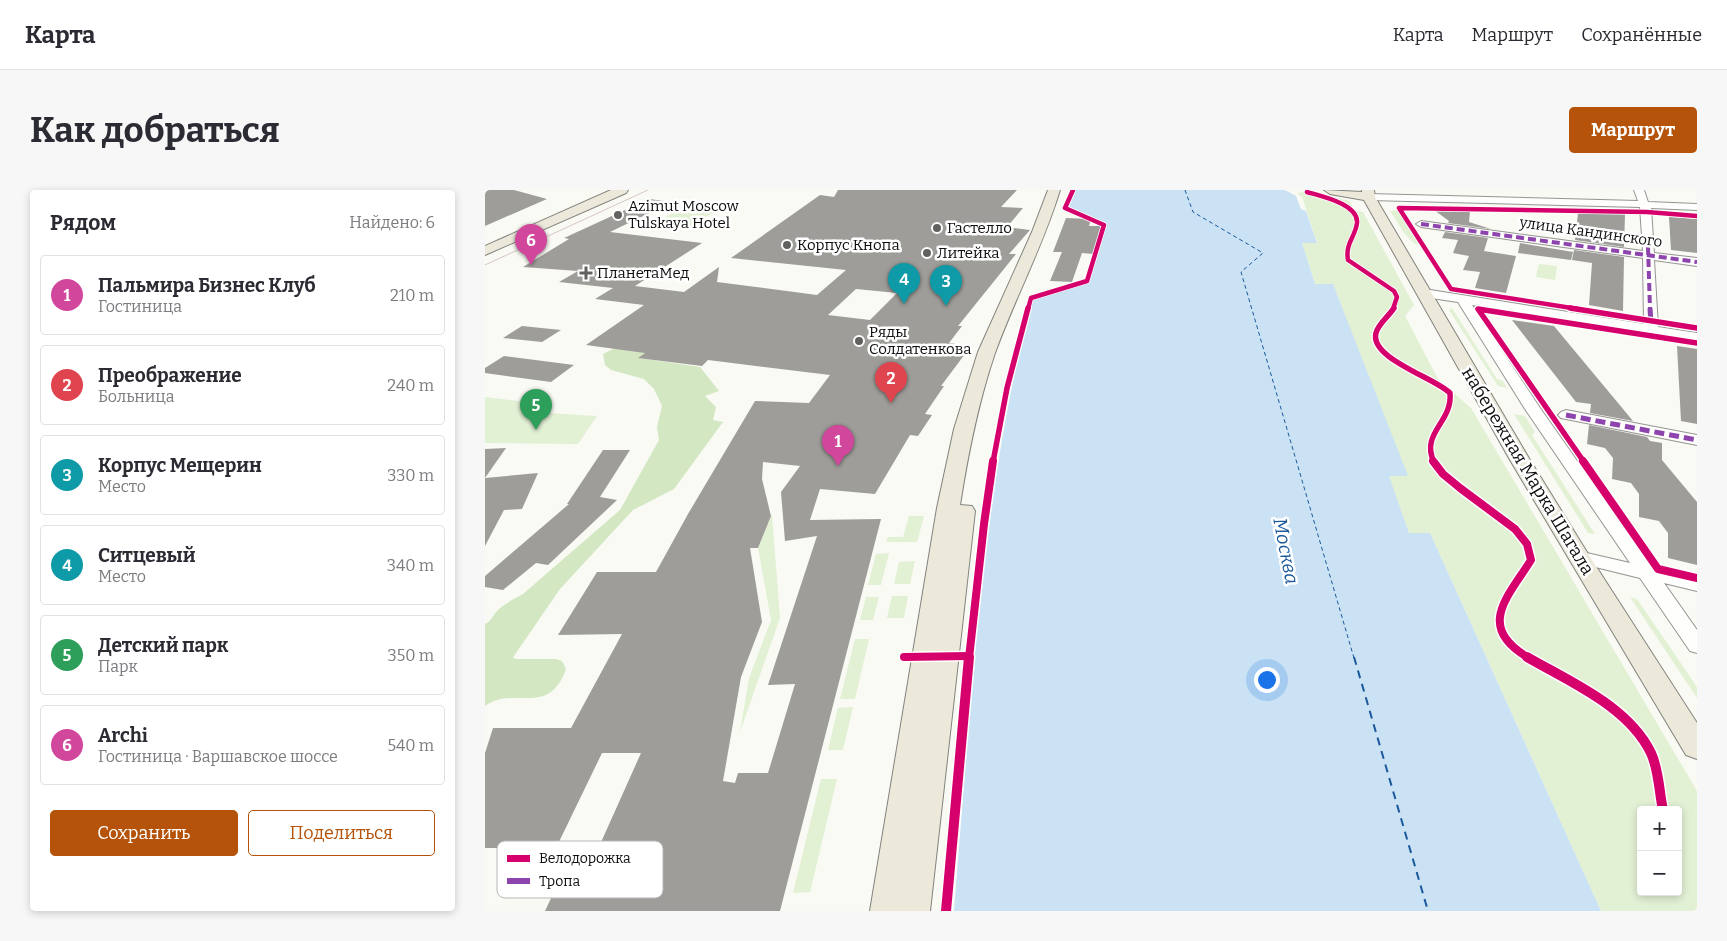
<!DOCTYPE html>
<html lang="ru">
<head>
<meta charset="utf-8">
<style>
  body { margin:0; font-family:Bitter,serif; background:#f7f7f7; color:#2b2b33 }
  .controls { position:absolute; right:15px; bottom:15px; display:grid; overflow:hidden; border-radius:5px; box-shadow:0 2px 8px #0003 }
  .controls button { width:45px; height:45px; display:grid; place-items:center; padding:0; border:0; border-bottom:1px solid #e1e1e2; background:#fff; color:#2b2b33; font:25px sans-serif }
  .you { position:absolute; left:781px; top:489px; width:18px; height:18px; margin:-12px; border:4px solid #fff; border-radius:50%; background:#1a73e8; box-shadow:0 0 0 8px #1a73e833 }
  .badge { display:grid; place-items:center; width:32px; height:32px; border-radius:50%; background:#b45309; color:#fff; font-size:16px; font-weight:700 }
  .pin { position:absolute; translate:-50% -41px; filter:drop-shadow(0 1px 2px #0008) }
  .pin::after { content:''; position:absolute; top:26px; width:18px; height:15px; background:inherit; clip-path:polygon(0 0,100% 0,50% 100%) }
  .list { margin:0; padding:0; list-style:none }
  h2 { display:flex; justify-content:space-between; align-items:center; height:65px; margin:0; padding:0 20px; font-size:21px }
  h2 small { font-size:16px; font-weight:400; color:#7c7c81 }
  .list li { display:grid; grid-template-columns:32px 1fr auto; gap:15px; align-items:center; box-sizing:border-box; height:80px; margin:0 10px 10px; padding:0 10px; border:1px solid #e1e1e2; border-radius:5px }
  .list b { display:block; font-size:19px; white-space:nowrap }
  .list p { margin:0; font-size:16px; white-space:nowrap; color:#7c7c81 }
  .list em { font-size:16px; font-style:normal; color:#7c7c81 }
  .actions { display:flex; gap:10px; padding:15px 20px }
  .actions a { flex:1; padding:11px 0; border:1px solid #b45309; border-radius:5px; text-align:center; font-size:18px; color:#b45309 }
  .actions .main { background:#b45309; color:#fff }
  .map { position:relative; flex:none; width:1212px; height:721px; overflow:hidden; border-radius:5px }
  header { display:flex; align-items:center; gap:30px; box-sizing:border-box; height:70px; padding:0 25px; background:#fff; border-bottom:1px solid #e1e1e2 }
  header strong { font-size:24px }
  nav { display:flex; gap:28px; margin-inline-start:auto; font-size:18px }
  .intro { display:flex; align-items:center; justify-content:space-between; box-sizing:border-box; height:120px; padding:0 30px }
  h1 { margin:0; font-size:35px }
  .button { padding:12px 22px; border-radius:5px; background:#b45309; color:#fff; font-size:18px; font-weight:700 }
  main { display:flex; gap:30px; padding:0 30px }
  aside { flex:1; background:#fff; border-radius:5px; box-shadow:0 2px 8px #0003 }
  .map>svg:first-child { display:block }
  .green { fill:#e2f0d4; fill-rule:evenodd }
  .forest { fill:#d2e7c2 }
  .water { fill:#cae2f4 }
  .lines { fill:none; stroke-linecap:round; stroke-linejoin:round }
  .ferry-far1 { stroke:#1b599c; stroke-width:1; stroke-dasharray:4 3; stroke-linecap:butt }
  .ferry { stroke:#1b599c; stroke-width:2; stroke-dasharray:8 6; stroke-linecap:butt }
  .building { fill:#9e9d99; fill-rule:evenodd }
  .minor-casing { stroke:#949492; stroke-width:2 }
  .major-casing { stroke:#82827f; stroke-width:2 }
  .minor { fill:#fefefd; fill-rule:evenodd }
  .major { fill:#ece9da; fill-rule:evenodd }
  .tram { stroke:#d6c6c5; stroke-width:1 }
  .quiet-far1 { stroke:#8e44ad; stroke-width:4; stroke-dasharray:8 4; stroke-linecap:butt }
  .quiet { stroke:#8e44ad; stroke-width:5; stroke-dasharray:10 5; stroke-linecap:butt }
  .cycleway-far3-casing { stroke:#fff; stroke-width:6 }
  .cycleway-far2-casing { stroke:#fff; stroke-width:8 }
  .cycleway-far1-casing { stroke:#fff; stroke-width:11 }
  .cycleway-casing { stroke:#fff; stroke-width:13 }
  .cycleway-far3 { stroke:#d6006c; stroke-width:4.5 }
  .cycleway-far2 { stroke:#d6006c; stroke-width:5.5 }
  .cycleway-far1 { stroke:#d6006c; stroke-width:8 }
  .cycleway { stroke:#d6006c; stroke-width:10 }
  .poi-dot { fill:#61615e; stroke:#fff; stroke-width:2 }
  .labels { text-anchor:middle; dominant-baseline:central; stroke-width:5; stroke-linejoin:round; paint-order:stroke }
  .far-poi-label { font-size:15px; fill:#0e0e0e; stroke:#fff; text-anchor:start }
  .far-street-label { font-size:15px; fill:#0e0e0e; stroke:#fff }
  .street-label { font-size:18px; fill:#0e0e0e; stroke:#fff }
  .water-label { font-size:19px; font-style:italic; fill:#1b599c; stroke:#fff }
  .key { fill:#fff; stroke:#b7b7b7; stroke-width:1 }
  .key-label { font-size:14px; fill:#0e0e0e }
</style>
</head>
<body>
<header>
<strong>Карта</strong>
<nav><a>Карта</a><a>Маршрут</a><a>Сохранённые</a></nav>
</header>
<div class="intro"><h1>Как добраться</h1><a class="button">Маршрут</a></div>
<main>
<aside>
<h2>Рядом<small>Найдено: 6</small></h2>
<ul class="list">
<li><span class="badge" style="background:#d1479c">1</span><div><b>Пальмира Бизнес Клуб</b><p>Гостиница</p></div><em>210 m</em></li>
<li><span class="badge" style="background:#e0444e">2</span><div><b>Преображение</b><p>Больница</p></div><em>240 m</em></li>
<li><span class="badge" style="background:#0f9aa8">3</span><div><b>Корпус Мещерин</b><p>Место</p></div><em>330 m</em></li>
<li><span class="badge" style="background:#0f9aa8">4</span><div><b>Ситцевый</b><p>Место</p></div><em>340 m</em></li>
<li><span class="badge" style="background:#2e9e5b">5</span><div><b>Детский парк</b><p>Парк</p></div><em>350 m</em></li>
<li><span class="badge" style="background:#d1479c">6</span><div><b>Archi</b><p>Гостиница · Варшавское шоссе</p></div><em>540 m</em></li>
</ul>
<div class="actions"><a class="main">Сохранить</a><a>Поделиться</a></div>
</aside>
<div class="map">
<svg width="1212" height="721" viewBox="0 0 1212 721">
  <rect width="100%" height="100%" fill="#fafaf4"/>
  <g class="green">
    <path d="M 825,1 L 865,11 L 869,21 L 878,22 L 929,115 L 920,126 L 953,189 L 986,218 L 1212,601 L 1212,721 L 1116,721 L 945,343 L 924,343 L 903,285 L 922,286 L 848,95 L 830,94 L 817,53 L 832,53 L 817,7 L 812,3 ZM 1156,620 L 1193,620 L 1193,702 L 1156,702 Z"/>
    <polygon points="202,15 235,18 203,38 169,34"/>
    <polygon points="913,20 935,54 930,54 919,43 905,21"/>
    <polygon points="1054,74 1072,76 1070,90 1051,87"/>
    <polygon points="967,118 1012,189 1018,191 1022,198 1013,196 964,120"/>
    <polygon points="0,207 68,215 62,223 112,226 93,254 0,253"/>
    <polygon points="1029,224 1040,226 1050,242 1047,245 1110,344 1103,343"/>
    <polygon points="287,324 295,428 255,542 264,488 286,430 273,358"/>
    <polygon points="424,326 439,326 432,352 401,352 403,347 418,347"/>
    <polygon points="404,363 396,395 383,395 391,364"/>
    <polygon points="430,371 425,394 409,394 414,372"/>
    <polygon points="407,406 423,406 419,428 402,428"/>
    <polygon points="381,407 394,407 388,430 375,430"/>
    <polygon points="1145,407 1152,409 1212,497 1212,508"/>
    <polygon points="370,449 384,449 370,509 355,509"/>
    <polygon points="368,517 358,560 343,560 353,518"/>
    <polygon points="336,589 352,589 325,702 308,703"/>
  </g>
  <path class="forest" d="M 144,125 L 176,129 L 172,152 L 154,168 L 215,177 L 234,201 L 220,206 L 231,217 L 228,230 L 238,232 L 189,299 L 148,320 L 75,399 L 31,463 L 28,468 L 32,469 L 71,469 L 77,471 L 81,479 C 64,528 28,495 0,516 L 0,434 C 6,431 7,427 11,422 C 18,414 29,409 38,404 L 135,320 L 174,250 L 172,237 L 177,216 L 169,199 L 159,189 L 126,180 L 120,175 L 118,164 L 132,157 L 138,130 Z"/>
  <path class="water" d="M 591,0 L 800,0 L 811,6 L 816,19 L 821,21 L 832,53 L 817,53 L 830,94 L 848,94 L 923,286 L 904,286 L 924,343 L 945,343 L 1116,721 L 469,721 C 486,517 495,309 547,109 L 604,93 L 622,34 L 584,17 Z"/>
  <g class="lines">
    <polyline class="ferry-far1" points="700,0 708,22 778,63 756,82 869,468"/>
    <polyline class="ferry" points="869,467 943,721"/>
  </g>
  <g class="building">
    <polygon points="0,0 29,0 62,9 0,36"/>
    <path d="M 353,0 L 532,0 L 516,17 L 538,18 L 522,37 L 545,40 L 524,64 L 531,64 L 473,136 L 477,136 L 464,153 L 486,156 L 456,196 L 459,196 L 440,224 L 447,225 L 433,246 L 425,245 L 390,304 L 335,299 L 325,330 L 396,329 L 295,721 L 60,721 L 75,689 L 100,688 L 156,563 L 117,563 L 71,658 L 0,658 L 0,563 L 8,538 L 86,538 L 137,444 L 73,445 L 112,382 L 171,382 L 203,324 L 270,211 L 324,213 L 345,185 L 223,170 L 217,176 L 153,168 L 160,163 L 101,155 L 159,115 L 110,109 L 128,98 L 74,92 L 93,81 L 38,77 L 84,49 L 79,48 L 164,9 L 187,12 L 125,42 L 217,53 L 150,96 L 199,102 L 234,77 L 232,92 L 332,105 L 361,80 L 246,68 L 335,5 L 349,7 ZM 371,99 L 412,103 L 385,130 L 343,125 ZM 278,272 L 315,276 L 296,302 L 300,351 L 332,346 L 283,495 L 310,494 L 283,583 L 253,583 L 250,593 L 238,591 L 256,487 L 277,432 L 265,358 L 273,358 L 286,326 L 277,289 Z"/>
    <polygon points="949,20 985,21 984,32 1006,39 963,33 964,31"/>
    <polygon points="1093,23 1140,24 1139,57 1090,50"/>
    <polygon points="1184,27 1212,29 1212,63 1186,60"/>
    <polygon points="581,28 606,29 604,36 617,36 608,64 597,63 587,92 565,91 577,62 568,62"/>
    <polygon points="960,42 1003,48 999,61 1031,66 1021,103 990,98 995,82 978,80 984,66 968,63 973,50 957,48"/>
    <polygon points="1035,53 1088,62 1086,70 1033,63"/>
    <polygon points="1089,60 1139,67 1138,121 1104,115 1107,73 1087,70"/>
    <polygon points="1027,130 1069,136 1148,231 1105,223 1106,214 1091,212"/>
    <polygon points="37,136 76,140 57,152 18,148"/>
    <polygon points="1192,156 1212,159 1212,234 1196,231"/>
    <polygon points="19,166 89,175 66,192 0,183 0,178"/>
    <polygon points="1104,235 1162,247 1165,251 1177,253 1177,270 1212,312 1212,375 1183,368 1183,343 1174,331 1154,327 1154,304 1146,293 1127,289 1128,268 1120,258 1102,254"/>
    <polygon points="21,258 0,288 0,259"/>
    <polygon points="118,260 145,260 115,307 132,310 63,375 51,373 18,400 0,397 0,386 84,314 82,314"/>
    <polygon points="53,283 37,319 19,320 0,356 0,288"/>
  </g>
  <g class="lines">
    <g class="minor-casing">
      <g id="minor">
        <polygon points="1149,0 1159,0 1163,12 1212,14 1212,20 1166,18 1169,63 1212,68 1212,76 1169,70 1173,137 1212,143 1212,151 987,115 1055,218 1168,379 1212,389 1212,401 1179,393 1212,440 1212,463 1205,461 1155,388 1086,371 1084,367 1086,363 1093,361 1145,373 1040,219 973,112 939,107 933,103 939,99 1159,134 1158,68 936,37 931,34 936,31 1158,61 1155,17 884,10 879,7 884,4 1153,11"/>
        <polygon points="1081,220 1212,245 1212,255 1076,228 1073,225 1076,222"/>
      </g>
    </g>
    <g class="major-casing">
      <g id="major">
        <polygon points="126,0 143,0 141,3 0,65 0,56"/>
        <path d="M 563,0 L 575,0 C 558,56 530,108 510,163 C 493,213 483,264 475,315 L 487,316 L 490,321 L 445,721 L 385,721 L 452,318 L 469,239 L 493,162 L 547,42 Z"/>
        <polygon points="839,0 877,2 877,0 889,0 890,7 1045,270 1105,367 1212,533 1212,569 1201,565 1025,270 879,10 845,4"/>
      </g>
    </g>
    <use href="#minor" class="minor"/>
    <use href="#major" class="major"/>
    <polyline class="tram" points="0,75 163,0"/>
    <g class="quiet-far1">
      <polyline points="936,34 1212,72"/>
      <polyline points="1163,57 1165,119"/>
    </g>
    <g class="quiet">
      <polyline points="1165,118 1166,134"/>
      <polyline points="1081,225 1212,250"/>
    </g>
    <g class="cycleway-far3-casing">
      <g id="cycleway-far3">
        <path d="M 822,2 C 835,6 874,14 872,33 C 870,48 860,53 863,70 L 909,101 L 912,107 L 908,119"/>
        <polyline points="543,119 546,108 602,91 619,35 580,18 588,0"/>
        <polyline points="1093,119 966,99 914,18 1162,22 1212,26"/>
      </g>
    </g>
    <g class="cycleway-far2-casing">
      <g id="cycleway-far2">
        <path d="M 909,118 C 904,126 893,134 891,143 C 884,168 950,188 965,203 C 968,232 935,243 949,272"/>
        <polyline points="1085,118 1212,138"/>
        <polyline points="508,272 522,198 543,118"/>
        <polyline points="1099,272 993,119 1212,153"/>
      </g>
    </g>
    <g class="cycleway-far1-casing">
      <g id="cycleway-far1">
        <path d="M 948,271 L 958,284 L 975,298 L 1030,339 L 1042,354 L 1046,370 C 1023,407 990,437 1044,468"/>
        <polyline points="1098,271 1173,379 1212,388"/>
        <polyline points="419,467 484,466"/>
        <polyline points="484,468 499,334 508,271"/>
      </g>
    </g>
    <g class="cycleway-casing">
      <g id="cycleway">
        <path d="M 1042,467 C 1085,492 1143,516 1166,563 C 1174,580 1174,602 1178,620"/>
        <polyline points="461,721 484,467"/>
      </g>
    </g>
    <use href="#cycleway-far3" class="cycleway-far3"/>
    <use href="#cycleway-far2" class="cycleway-far2"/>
    <use href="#cycleway-far1" class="cycleway-far1"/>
    <use href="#cycleway" class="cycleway"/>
  </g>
  <g class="poi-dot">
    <circle cx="133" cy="25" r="5"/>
    <circle cx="452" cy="38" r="5"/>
    <circle cx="302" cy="55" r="5"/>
    <circle cx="442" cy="63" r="5"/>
    <path d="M98.5 75.5h5v5h5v5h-5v5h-5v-5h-5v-5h5z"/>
    <circle cx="374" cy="151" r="5"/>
  </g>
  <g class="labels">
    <g class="far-poi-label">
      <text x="143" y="16">Azimut Moscow<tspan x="143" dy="17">Tulskaya Hotel</tspan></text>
      <text x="462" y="38">Гастелло</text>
      <text x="312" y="55">Корпус Кнопа</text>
      <text x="452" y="63">Литейка</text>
      <text x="112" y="83">ПланетаМед</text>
      <text x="384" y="142">Ряды<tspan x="384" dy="17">Солдатенкова</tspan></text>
    </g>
    <g class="far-street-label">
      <text transform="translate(1106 42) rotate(8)">улица Кандинского</text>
    </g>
    <g class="street-label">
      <text transform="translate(1043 281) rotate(59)">набережная Марка Шагала</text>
    </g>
    <g class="water-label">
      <text transform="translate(801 361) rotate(79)">Москва</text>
    </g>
  </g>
  <rect x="12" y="651" width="166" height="57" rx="8" class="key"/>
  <rect x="22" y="665" width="23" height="7" fill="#d6006c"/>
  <rect x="22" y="688" width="23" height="6" fill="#8e44ad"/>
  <g class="key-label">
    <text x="54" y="673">Велодорожка</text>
    <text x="54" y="696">Тропа</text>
  </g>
</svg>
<div class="controls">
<button>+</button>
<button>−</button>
</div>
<div class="you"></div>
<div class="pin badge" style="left:353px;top:276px;background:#d1479c">1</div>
<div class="pin badge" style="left:406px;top:213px;background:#e0444e">2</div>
<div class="pin badge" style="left:461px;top:116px;background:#0f9aa8">3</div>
<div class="pin badge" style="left:419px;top:114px;background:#0f9aa8">4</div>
<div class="pin badge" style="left:51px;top:240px;background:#2e9e5b">5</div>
<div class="pin badge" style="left:46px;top:75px;background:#d1479c">6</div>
</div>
</main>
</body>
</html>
